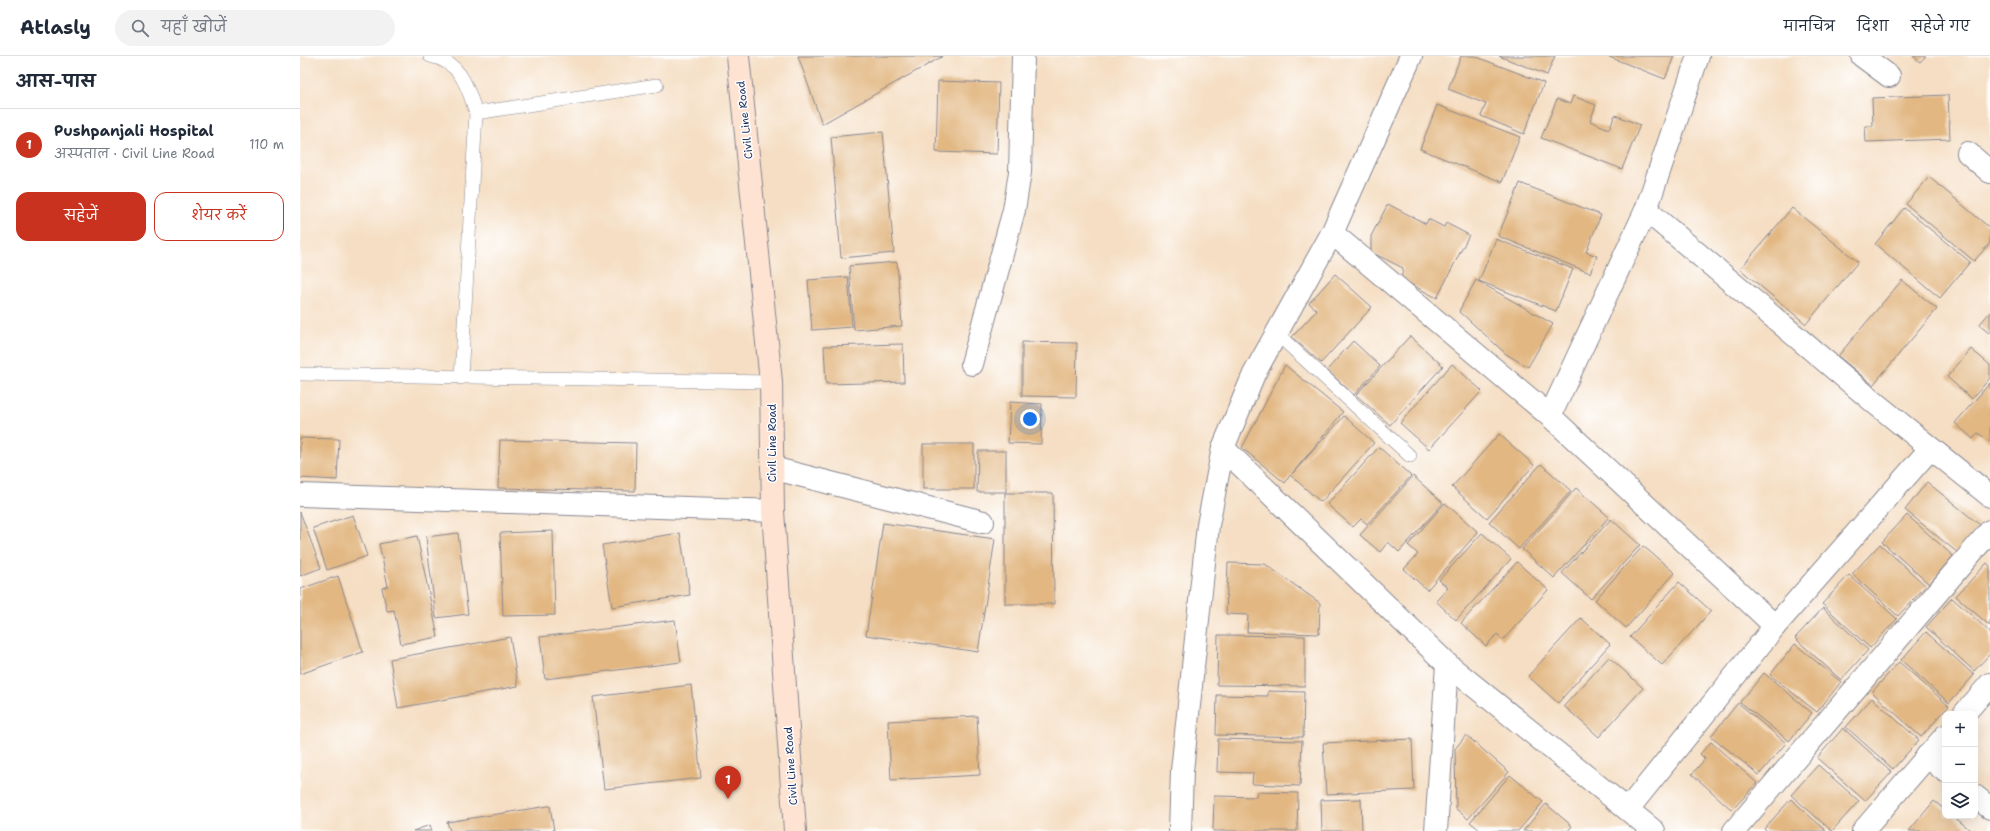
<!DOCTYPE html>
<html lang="hi">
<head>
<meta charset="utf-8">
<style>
  body { margin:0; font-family:"Shantell Sans","Playpen Sans Deva",sans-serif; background:#f2f2f3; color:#1f2937 }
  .controls { position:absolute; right:12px; bottom:12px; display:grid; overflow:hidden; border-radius:8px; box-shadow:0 4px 16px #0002 }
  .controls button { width:36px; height:36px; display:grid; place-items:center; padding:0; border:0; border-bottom:1px solid #e0e1e3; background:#fff; color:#1f2937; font:20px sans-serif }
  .you { position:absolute; left:730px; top:363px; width:14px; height:14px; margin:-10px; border:3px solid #fff; border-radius:50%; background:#1a73e8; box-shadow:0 0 0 6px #1a73e833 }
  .badge { display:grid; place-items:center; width:26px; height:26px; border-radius:50%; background:#c8321e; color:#fff; font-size:13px; font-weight:700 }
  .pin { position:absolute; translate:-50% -33px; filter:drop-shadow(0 1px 2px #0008) }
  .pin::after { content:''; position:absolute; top:21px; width:14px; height:12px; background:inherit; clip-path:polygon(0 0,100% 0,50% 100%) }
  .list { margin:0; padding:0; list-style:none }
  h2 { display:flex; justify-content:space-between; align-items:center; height:52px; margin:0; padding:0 16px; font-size:17px }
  h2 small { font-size:13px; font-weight:400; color:#747a83 }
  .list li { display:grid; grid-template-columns:26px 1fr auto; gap:12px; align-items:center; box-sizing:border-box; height:72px; padding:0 16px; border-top:1px solid #e0e1e3 }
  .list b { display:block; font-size:15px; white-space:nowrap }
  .list p { margin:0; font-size:13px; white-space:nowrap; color:#747a83 }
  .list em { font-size:13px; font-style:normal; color:#747a83 }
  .actions { display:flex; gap:8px; padding:12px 16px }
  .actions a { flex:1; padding:9px 0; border:1px solid #c8321e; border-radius:12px; text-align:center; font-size:14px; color:#c8321e }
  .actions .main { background:#c8321e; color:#fff }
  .icon { flex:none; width:22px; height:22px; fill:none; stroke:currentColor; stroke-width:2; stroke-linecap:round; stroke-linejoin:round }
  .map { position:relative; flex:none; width:1690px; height:775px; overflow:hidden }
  header { display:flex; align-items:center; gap:24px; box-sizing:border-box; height:56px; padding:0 20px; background:#fff; border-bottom:1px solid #e0e1e3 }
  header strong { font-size:19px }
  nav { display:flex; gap:22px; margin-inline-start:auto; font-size:14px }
  .search { width:280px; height:36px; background:#f2f2f3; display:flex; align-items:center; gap:10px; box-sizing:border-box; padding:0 14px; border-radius:22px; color:#747a83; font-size:15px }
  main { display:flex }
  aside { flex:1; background:#fff }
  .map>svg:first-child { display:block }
  .building { fill:#e2b782 }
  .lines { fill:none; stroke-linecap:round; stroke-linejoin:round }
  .lane-casing { stroke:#888690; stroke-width:14 }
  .street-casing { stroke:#888690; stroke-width:24 }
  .secondary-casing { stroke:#888690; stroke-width:24 }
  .lane { stroke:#fff; stroke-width:13 }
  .street { stroke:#fff; stroke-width:22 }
  .secondary { stroke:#fee3d2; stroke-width:22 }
  .labels { text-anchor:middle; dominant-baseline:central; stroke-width:3; stroke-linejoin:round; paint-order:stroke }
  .street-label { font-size:11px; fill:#1b2f5e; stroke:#fff }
</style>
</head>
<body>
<header>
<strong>Atlasly</strong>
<div class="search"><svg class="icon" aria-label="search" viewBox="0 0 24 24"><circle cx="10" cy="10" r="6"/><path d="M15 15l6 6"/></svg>यहाँ खोजें</div>
<nav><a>मानचित्र</a><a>दिशा</a><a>सहेजे गए</a></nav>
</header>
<main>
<aside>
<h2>आस-पास<small></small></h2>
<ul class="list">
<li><span class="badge">1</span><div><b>Pushpanjali Hospital</b><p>अस्पताल · Civil Line Road</p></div><em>110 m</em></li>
</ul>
<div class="actions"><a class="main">सहेजें</a><a>शेयर करें</a></div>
</aside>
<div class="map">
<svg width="1690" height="775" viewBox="0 0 1690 775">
  <rect width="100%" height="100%" fill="#fff"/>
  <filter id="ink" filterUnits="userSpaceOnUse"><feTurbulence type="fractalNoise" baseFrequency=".025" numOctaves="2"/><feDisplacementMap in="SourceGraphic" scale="8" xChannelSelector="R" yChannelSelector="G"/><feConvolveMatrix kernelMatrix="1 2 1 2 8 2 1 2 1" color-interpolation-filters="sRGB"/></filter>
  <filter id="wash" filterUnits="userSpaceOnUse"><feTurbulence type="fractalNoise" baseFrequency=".012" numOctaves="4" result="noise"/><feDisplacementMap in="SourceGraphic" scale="16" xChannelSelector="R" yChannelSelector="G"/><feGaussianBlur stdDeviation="0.9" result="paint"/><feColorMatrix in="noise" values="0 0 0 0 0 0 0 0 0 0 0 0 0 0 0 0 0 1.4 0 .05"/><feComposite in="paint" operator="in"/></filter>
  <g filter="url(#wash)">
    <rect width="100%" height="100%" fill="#f5dec3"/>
    <g id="blocks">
      <g class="building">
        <polygon points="498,0 643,0 522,68"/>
        <polygon points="1161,0 1174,0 1244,27 1224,78 1181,60 1186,48 1148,33"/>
        <polygon points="1199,0 1255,0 1247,19"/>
        <polygon points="1307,0 1374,0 1365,23"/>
        <polygon points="1613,0 1626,0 1620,6"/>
        <polygon points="638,25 699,27 697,98 636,96"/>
        <polygon points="1648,39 1650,83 1566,86 1565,70 1573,70 1572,42"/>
        <polygon points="1273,40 1296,49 1290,65 1309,73 1315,59 1340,69 1322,113 1241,82 1257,43 1270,48"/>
        <polygon points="1137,49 1220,81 1202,126 1120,93"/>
        <polygon points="583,76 594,197 541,202 531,81"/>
        <polygon points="1629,121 1690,172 1690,187 1674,205 1606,148"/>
        <polygon points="1220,127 1301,159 1286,196 1297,200 1290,217 1198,180"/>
        <polygon points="1088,148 1126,168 1128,163 1144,171 1146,167 1169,179 1137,242 1101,223 1103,212 1071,196 1071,180"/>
        <polygon points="1492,152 1558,206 1506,268 1440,213"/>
        <polygon points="1604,152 1670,206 1640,242 1575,188"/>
        <polygon points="1196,183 1273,213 1256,255 1179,225"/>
        <polygon points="597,206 602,270 554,274 549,210"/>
        <polygon points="1035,218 1072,251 1021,307 992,281 1017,254 1009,247"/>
        <polygon points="548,221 552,271 512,274 508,224"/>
        <polygon points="1176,224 1253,268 1228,311 1206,298 1159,255"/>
        <polygon points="1602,224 1637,253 1573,329 1538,300"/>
        <polygon points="1690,256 1690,278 1679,269"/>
        <polygon points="1110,280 1143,310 1090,369 1056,339"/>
        <polygon points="1053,285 1080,310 1054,339 1027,314"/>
        <polygon points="722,286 777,287 776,341 722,340"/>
        <polygon points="603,288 604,326 526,328 524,290"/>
        <polygon points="1671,293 1690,309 1690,322 1672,343 1647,321"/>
        <polygon points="1152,308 1182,335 1129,393 1100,367"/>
        <polygon points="985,309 1043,356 992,418 1044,360 1074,387 1021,446 990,419 985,427 942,392"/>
        <polygon points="1690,327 1690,386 1678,377 1673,383 1655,367"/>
        <polygon points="710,346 742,348 741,388 708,387"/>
        <polygon points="1199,378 1234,409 1187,462 1152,431"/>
        <polygon points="0,382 39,383 37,424 0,422"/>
        <polygon points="200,384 336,387 335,435 198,432"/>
        <rect x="623" y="388" width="51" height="45"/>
        <polygon points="1079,391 1111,420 1067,468 1061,463 1053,471 1027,448"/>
        <polygon points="678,395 706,395 706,436 677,436"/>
        <polygon points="1241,408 1271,435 1219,493 1189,466"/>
        <polygon points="1113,420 1143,447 1099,496 1088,486 1080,496 1060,479"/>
        <polygon points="1627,426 1680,469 1658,497 1605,454"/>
        <polygon points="1276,432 1309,461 1254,522 1222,493"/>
        <polygon points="705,437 753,437 754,548 705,548"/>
        <polygon points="1145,447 1178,476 1127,534 1104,513 1118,498 1108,489"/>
        <polygon points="0,456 21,512 0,520"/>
        <polygon points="53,459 67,500 27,514 13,472"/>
        <polygon points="1607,459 1653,500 1629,528 1582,486"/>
        <polygon points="1311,463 1340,489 1291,543 1262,517"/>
        <polygon points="583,467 695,483 678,596 566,579"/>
        <polygon points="253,475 255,559 203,560 200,477"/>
        <polygon points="158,477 168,558 136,562 126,481"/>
        <polygon points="380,477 390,539 312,551 302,489"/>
        <polygon points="1182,477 1211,503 1156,564 1136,545 1148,532 1139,524"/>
        <polygon points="117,480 138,581 101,588 94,554 87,555 82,532 88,530 79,488"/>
        <polygon points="1580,488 1626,530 1598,560 1552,518"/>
        <polygon points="1343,490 1375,517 1326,572 1295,544"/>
        <polygon points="1217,506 1248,534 1203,584 1197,578 1186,590 1161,567"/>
        <polygon points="928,507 965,508 1020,547 1019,578 947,576 948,559 926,558"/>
        <polygon points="1687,507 1690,510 1690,570 1656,540"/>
        <polygon points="1549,519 1597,563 1570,592 1522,548"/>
        <polygon points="38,520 63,596 0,618 0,533"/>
        <polygon points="1379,526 1411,555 1362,609 1330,581"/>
        <polygon points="1652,542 1690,576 1690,598 1674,615 1626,571"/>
        <polygon points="1523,552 1568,594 1541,624 1495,582"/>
        <polygon points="1281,562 1310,588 1258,647 1228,620"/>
        <polygon points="375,564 381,606 245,623 240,581"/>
        <polygon points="1626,576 1674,619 1649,647 1601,604"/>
        <polygon points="918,579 1005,580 1005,630 917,629"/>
        <polygon points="210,581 218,630 98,652 90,603"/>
        <polygon points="1495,588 1541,626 1517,656 1470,619"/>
        <polygon points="1309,601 1343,632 1299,681 1264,650"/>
        <polygon points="1599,606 1649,650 1621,681 1572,636"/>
        <polygon points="1464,617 1512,657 1489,685 1440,646"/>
        <polygon points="391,629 401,722 304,733 293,641"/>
        <polygon points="968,635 1004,636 1003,681 916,679 917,639 968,640"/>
        <polygon points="1572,642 1619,684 1593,713 1546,671"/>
        <polygon points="1438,647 1486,687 1459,719 1411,680"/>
        <polygon points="677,660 680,719 591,724 588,665"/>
        <polygon points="1543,672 1592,716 1565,745 1517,702"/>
        <polygon points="1166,679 1209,716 1168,763 1156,753 1155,693"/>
        <polygon points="918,683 1002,685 1000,730 952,728 953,717 917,716"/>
        <polygon points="1112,683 1114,734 1026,738 1023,687"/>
        <polygon points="1411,686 1457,727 1432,754 1392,718 1405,703 1400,698"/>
        <polygon points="1518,709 1559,745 1532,775 1491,739"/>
        <polygon points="1210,719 1243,746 1218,775 1181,775 1170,766"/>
        <polygon points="957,736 998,737 997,775 913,775 914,740 956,741"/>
        <polygon points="1061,743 1062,775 1022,775 1021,744"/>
        <polygon points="1491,743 1526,775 1466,775 1464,773"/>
        <polygon points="1634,745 1645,754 1645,760 1653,760 1669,773 1667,775 1609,775"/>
        <polygon points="1246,748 1272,770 1268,775 1223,775"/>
        <polygon points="248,750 250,750 254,775 150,775 147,766"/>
        <polygon points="130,769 132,775 113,775"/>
      </g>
    </g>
  </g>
  <g filter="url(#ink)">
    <use href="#blocks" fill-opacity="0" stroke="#888690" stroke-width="1"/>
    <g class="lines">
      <g class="lane-casing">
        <g id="lane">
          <path d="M 130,0 C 162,7 167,30 176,57 L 161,322"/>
          <polyline points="176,57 357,29"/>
          <polyline points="977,278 1110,400"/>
          <polyline points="0,318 471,326"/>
        </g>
      </g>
      <g class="street-casing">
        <g id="street">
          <polyline points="1562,0 1589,20"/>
          <polyline points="1668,97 1690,116"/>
          <polyline points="1346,154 1575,347 1690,440"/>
          <polyline points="1032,177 1250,360 1475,570"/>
          <polyline points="672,308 714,154 720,116 723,0"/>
          <polyline points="1250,360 1346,154 1398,0"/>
          <polyline points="923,392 1147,608 1354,775"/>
          <polyline points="472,412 683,466"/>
          <polyline points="0,439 473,455"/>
          <polyline points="1664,658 1690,628"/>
          <polyline points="1627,700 1645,715"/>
          <polyline points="1675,740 1690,752"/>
          <polyline points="1328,753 1475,570 1630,393"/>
          <polyline points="880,775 882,715 908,469 923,392 954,318 1032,177 1111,0"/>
          <polyline points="1136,775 1147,608"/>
          <polyline points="1434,775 1690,475"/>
          <polyline points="1563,775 1645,680"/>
        </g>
      </g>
      <g class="secondary-casing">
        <polyline id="secondary" points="438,0 471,326 473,455 495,775"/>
      </g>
      <use href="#lane" class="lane"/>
      <use href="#street" class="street"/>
      <use href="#secondary" class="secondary"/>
    </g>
  </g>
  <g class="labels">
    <g class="street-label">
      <text transform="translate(445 64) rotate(-96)">Civil Line Road</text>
      <text transform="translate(472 387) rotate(-90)">Civil Line Road</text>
      <text transform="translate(491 710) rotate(-94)">Civil Line Road</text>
    </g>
  </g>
</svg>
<div class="controls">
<button>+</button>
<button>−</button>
<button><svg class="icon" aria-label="layers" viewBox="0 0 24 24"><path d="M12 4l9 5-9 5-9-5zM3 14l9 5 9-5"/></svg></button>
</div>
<div class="you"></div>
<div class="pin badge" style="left:428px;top:743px">1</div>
</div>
</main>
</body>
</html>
